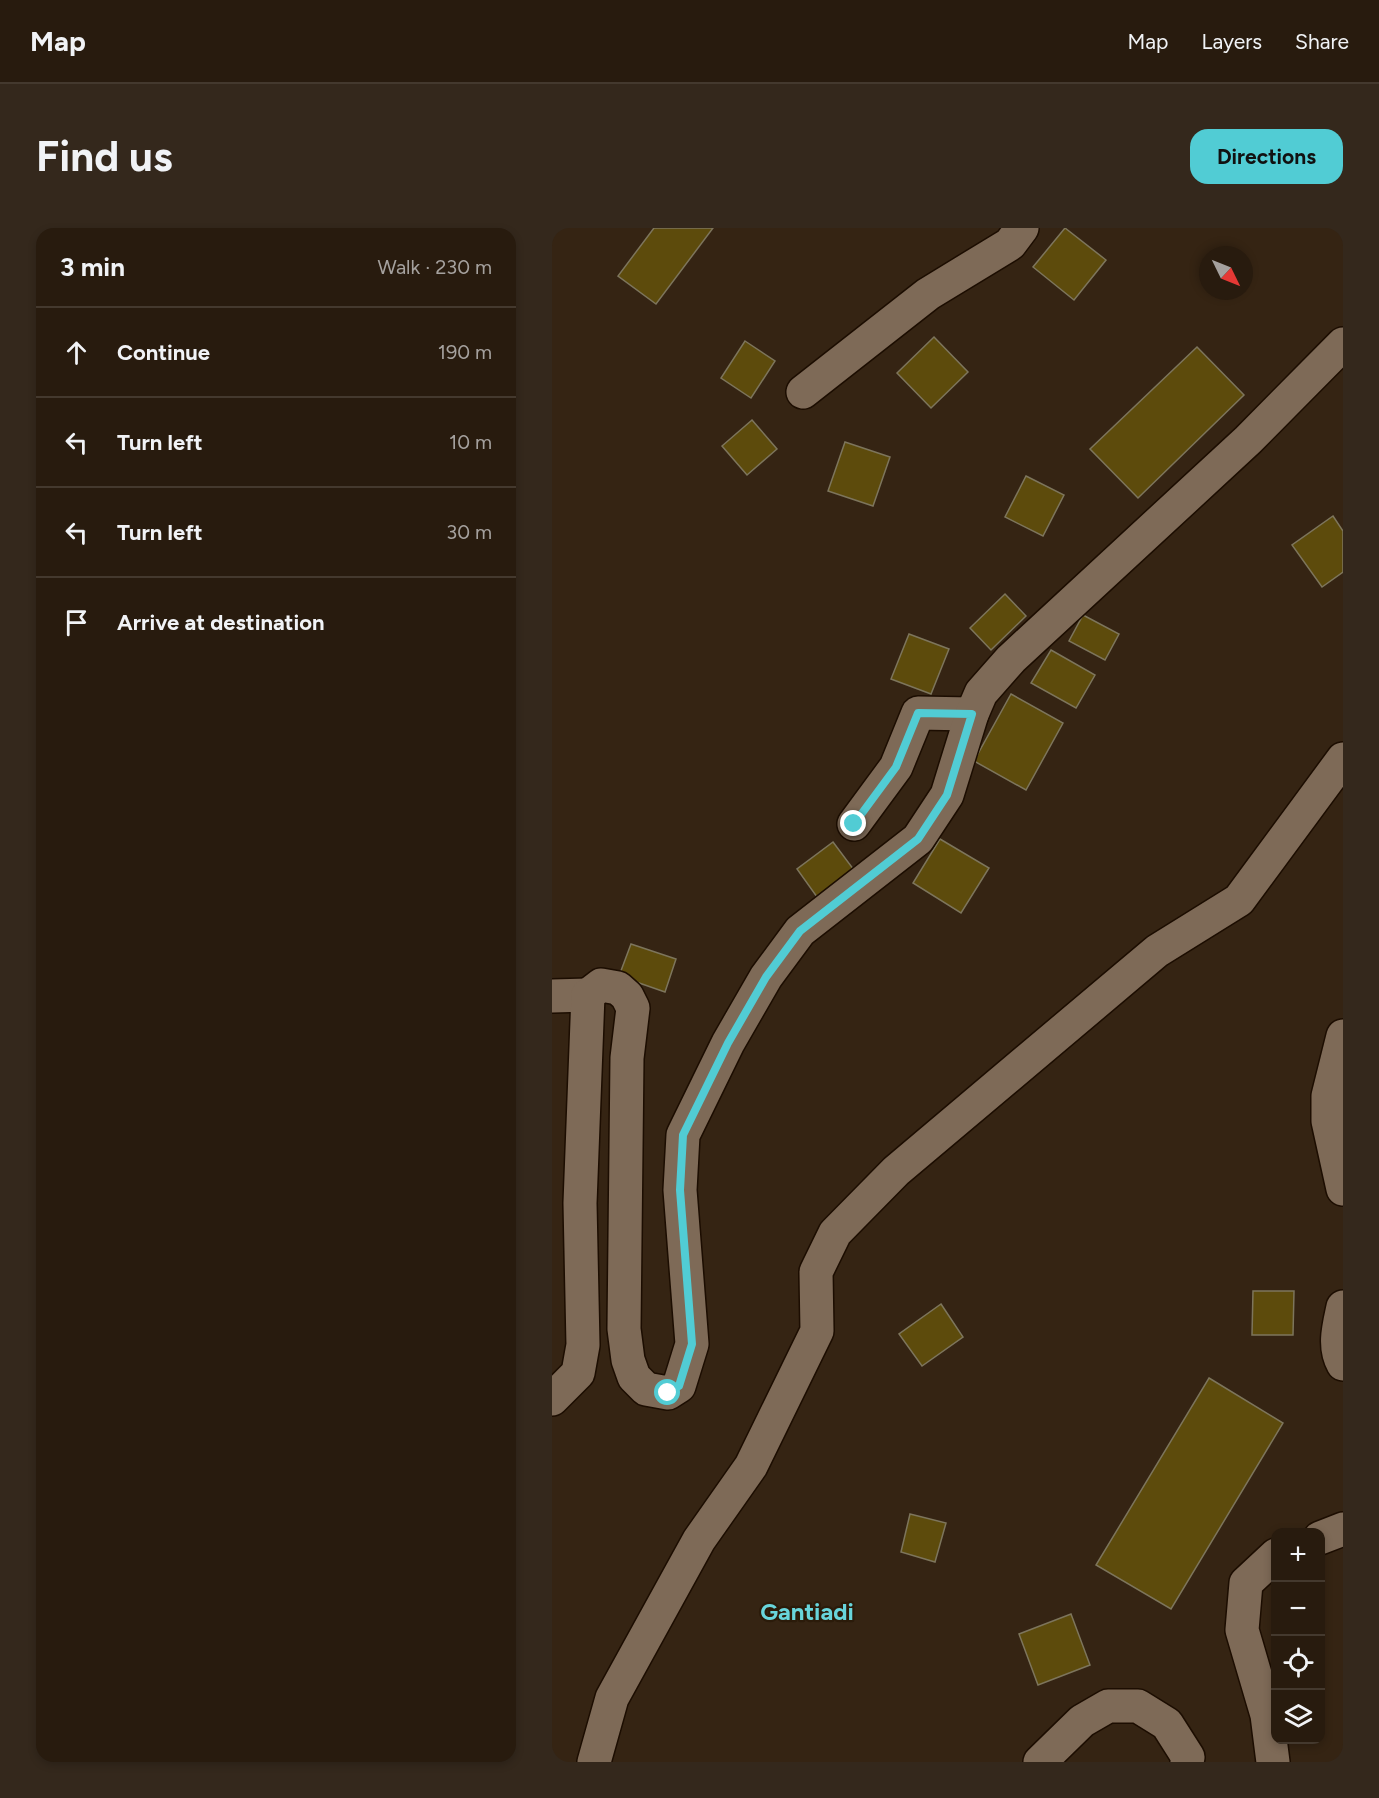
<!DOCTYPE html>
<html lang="en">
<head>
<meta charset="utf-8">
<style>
  body { margin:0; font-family:Figtree,sans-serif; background:#34281c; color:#f1f3f6 }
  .controls { position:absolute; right:18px; bottom:18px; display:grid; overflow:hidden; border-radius:12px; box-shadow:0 3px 9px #0003 }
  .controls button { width:54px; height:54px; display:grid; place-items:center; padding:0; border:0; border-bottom:2px solid #44392e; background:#281b0e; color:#f1f3f6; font:30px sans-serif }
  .compass { position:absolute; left:647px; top:18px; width:54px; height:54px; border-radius:50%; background:#281b0e; box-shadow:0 3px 9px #0003; rotate:133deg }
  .stop { position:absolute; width:18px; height:18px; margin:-14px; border:4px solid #51ccd4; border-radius:50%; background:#fff }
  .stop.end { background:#51ccd4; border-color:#fff; box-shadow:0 2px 6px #0008 }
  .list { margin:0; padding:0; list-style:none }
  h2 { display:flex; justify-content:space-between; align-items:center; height:78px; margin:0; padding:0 24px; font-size:26px }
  h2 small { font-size:20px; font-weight:400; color:#a5a19e }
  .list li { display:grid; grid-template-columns:39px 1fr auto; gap:18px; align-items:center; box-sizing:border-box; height:90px; padding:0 24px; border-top:2px solid #44392e }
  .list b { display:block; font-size:22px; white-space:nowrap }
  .list em { font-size:20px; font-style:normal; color:#a5a19e }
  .icon { flex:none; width:33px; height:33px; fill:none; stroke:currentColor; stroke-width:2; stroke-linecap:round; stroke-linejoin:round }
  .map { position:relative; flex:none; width:791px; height:1534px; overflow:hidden; border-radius:18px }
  header { display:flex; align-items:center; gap:36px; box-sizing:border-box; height:84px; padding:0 30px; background:#281b0e; border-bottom:2px solid #44392e }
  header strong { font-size:28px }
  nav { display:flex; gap:33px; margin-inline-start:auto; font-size:21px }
  .intro { display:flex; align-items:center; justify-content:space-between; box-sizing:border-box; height:144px; padding:0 36px }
  h1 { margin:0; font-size:42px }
  .button { padding:15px 27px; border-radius:18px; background:#51ccd4; color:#111; font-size:21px; font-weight:700 }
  main { display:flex; gap:36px; padding:0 36px }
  aside { flex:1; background:#281b0e; border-radius:18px; box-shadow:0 3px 9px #0003 }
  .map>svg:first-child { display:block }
  .building { fill:#5d4b0c; stroke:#7d755c; stroke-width:1.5 }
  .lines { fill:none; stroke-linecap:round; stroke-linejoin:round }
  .minor-casing { stroke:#1c0d01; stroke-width:36 }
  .minor { stroke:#7e6a57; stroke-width:33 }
  .route { stroke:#51ccd4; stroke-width:8 }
  .labels { text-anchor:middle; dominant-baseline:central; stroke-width:4.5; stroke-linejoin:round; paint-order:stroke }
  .quarter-label { font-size:24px; font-weight:bold; fill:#68d5dc; stroke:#2b1b0a }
</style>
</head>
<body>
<header>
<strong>Map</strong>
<nav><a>Map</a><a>Layers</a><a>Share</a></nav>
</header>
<div class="intro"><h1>Find us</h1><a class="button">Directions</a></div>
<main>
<aside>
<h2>3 min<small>Walk · 230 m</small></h2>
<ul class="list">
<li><svg class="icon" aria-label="ahead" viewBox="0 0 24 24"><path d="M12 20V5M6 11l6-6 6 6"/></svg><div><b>Continue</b></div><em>190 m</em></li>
<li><svg class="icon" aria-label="left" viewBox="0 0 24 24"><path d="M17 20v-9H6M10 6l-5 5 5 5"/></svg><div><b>Turn left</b></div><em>10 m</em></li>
<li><svg class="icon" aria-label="left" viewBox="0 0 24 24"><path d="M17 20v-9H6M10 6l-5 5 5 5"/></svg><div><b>Turn left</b></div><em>30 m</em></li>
<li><svg class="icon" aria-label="arrive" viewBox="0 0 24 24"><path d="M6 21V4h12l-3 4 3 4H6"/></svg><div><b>Arrive at destination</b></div></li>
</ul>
</aside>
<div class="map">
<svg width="791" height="1534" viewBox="0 0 791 1534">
  <rect width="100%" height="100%" fill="#352413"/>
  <g class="building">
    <polygon points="102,0 161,0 104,76 66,48"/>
    <polygon points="513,0 554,32 522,72 481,39"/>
    <polygon points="382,109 416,144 379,180 345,145"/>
    <polygon points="193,113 223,133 199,170 169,150"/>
    <polygon points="645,119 692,167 586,270 538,221"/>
    <polygon points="200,192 225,221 195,247 170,218"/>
    <polygon points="293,214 338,229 321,278 276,263"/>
    <polygon points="474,248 512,267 491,308 453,289"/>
    <polygon points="781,288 791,303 791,344 770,359 740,317"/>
    <polygon points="453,366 474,388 439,422 418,400"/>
    <polygon points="531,387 567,406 553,432 517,413"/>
    <polygon points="357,406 397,421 379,466 339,451"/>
    <polygon points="499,422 543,447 524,480 479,455"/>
    <polygon points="459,466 511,495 474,562 422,533"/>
    <polygon points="388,611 437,640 409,685 361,655"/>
    <polygon points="281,614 302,642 265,669 245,641"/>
    <polygon points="79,716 124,731 113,764 67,748"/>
    <polygon points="701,1063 742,1063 741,1107 700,1107"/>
    <polygon points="389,1076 411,1109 370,1138 347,1106"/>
    <polygon points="657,1150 731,1195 619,1381 544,1337"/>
    <polygon points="358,1286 394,1295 383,1334 349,1324"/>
    <polygon points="519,1386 538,1437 486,1457 467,1406"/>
  </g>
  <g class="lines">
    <g class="minor-casing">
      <g id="minor">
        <polyline points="251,164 376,66 458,16 470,0"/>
        <polyline points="302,596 344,539 366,485 420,486"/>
        <polyline points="0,768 36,767"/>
        <polyline points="791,808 776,868 776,893 791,961"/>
        <path d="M 791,1079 C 787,1098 781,1118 791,1136"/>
        <polyline points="0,1171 26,1145 31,1117 28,975 36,767 49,757 66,760 75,768 81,780 75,830 72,1101 76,1132 82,1149 94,1161 116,1165 127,1158 140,1116 128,962 131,907 176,815 214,749 248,703 366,611 395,567 420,486 429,465 459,431 696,212 791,116"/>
        <polyline points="768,1310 791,1301"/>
        <polyline points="42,1534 60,1470 147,1312 199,1238 265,1103 264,1044 283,1005 344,943 605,723 687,672 791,531"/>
        <polyline points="488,1534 530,1493 556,1478 586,1478 615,1496 636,1529 635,1534"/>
        <polyline points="721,1534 715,1487 690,1402 694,1355 724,1327"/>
      </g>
    </g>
    <use href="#minor" class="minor"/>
  </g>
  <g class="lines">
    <polyline class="route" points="116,1165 127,1158 140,1116 128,962 131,907 176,815 214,749 248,703 366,611 395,567 420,486 366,485 344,539 302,596"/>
  </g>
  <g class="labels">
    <g class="quarter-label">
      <text x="255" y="1383">Gantiadi</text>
    </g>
  </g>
</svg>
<div class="controls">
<button>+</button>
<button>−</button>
<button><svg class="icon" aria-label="locate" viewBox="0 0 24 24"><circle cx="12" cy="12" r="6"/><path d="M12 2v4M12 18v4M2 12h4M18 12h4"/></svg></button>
<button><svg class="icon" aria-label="layers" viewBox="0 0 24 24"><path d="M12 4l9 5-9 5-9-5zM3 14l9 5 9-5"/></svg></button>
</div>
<svg class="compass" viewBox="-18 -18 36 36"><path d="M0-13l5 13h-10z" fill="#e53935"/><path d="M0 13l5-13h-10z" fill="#a5a19e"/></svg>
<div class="stop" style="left:116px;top:1165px"></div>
<div class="stop end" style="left:302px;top:596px"></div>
</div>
</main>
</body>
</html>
